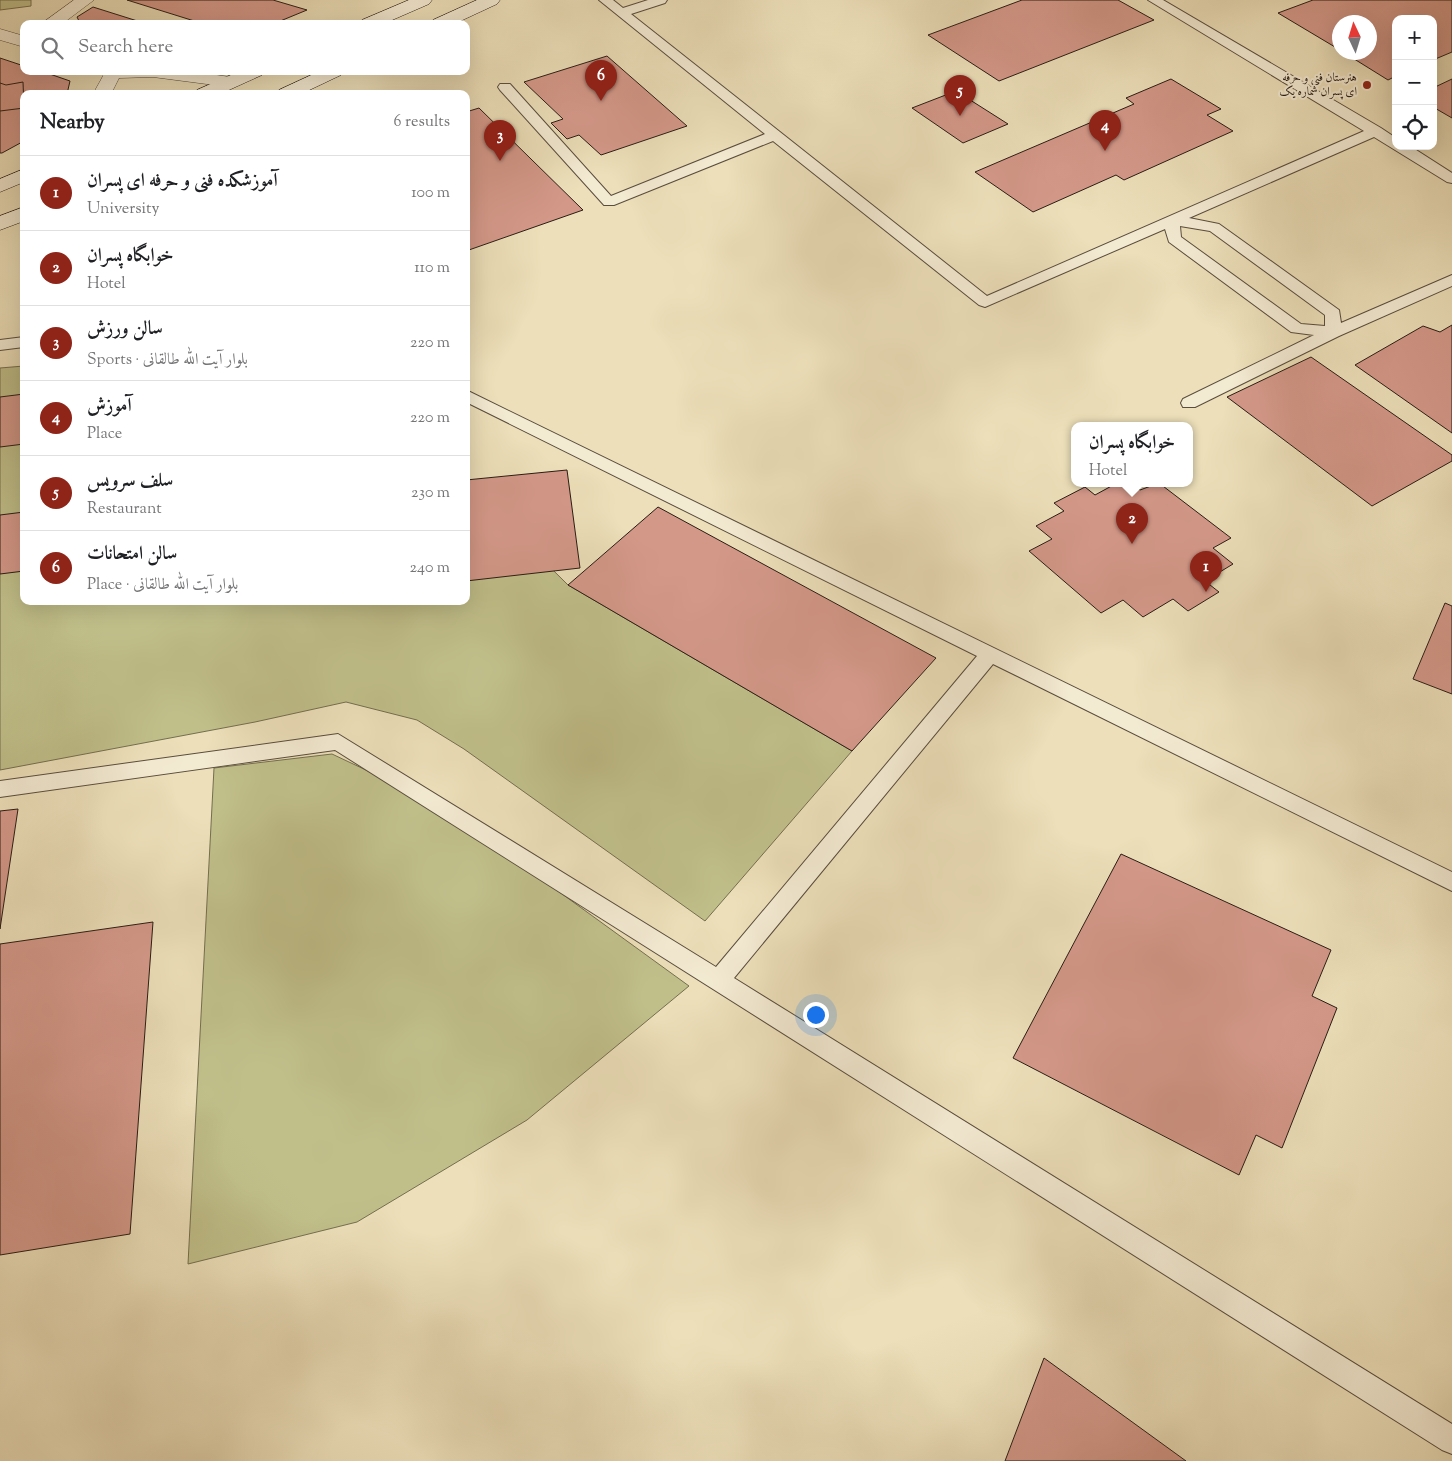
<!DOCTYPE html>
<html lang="en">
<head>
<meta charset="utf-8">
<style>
  body { margin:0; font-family:"Sorts Mill Goudy",Amiri,serif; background:#f6f6f6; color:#202124 }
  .controls { position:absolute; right:15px; top:15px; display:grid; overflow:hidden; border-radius:10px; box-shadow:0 5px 20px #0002 }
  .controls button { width:45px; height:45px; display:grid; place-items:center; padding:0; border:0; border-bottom:1px solid #e0e0e0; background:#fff; color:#202124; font:25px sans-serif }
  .compass { position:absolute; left:1332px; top:15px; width:45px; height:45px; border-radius:50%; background:#fff; box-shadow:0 5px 20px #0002; rotate:356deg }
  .you { position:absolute; left:815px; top:1014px; width:18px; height:18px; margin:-12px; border:4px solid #fff; border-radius:50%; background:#1a73e8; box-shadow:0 0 0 8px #1a73e833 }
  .badge { display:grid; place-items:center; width:32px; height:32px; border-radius:50%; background:#8f2418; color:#fff; font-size:16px; font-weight:700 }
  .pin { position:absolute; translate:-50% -41px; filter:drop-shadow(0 1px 2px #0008) }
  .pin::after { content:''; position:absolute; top:26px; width:18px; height:15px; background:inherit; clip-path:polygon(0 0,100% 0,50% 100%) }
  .popup { position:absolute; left:1071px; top:422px; width:122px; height:65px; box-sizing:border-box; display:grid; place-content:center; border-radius:10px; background:#fff; filter:drop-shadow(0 1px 4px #0005); font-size:16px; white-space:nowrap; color:#757577 }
  .popup b { font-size:19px; color:#202124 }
  .popup::after { content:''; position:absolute; left:50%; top:100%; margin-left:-10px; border:10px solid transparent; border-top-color:#fff }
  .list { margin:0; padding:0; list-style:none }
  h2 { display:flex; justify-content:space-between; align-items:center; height:65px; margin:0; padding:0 20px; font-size:21px }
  h2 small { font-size:16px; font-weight:400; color:#757577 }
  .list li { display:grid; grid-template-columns:32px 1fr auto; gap:15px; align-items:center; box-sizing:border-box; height:75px; padding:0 20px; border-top:1px solid #e0e0e0 }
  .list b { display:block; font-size:19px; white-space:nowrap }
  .list p { margin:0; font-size:16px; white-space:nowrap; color:#757577 }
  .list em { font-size:16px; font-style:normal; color:#757577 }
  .icon { flex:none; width:28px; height:28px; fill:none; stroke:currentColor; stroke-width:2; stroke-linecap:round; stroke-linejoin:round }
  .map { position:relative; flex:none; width:1452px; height:1461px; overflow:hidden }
  .search { position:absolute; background:#fff; box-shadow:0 5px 20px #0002; left:20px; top:20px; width:450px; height:55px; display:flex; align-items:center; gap:12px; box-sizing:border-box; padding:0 18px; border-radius:10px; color:#757577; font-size:19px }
  .panel { position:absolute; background:#fff; box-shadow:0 5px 20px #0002; left:20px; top:90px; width:450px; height:515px; border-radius:10px }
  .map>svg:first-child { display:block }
  .green { fill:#c0bf8a; stroke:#746e50 }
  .building { fill:#d49889; stroke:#281c15 }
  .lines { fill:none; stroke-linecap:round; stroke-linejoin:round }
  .service-casing { stroke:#594d3e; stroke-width:2 }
  .minor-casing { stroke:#594d3e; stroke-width:1 }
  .secondary-casing { stroke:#281c15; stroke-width:1 }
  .service { fill:#f3ead2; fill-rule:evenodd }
  .minor { fill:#f3ead2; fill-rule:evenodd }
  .secondary { fill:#f3ead2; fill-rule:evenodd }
  .poi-dot { fill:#8f2418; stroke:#f3ead2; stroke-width:2 }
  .labels { text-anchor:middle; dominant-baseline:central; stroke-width:4; stroke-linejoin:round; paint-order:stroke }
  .far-poi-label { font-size:12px; fill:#281c15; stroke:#f3ead2; text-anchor:end }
</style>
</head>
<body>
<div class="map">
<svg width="1452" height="1461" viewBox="0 0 1452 1461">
  <rect width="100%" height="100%" fill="#ecdfb9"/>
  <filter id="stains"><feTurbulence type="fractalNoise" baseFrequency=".004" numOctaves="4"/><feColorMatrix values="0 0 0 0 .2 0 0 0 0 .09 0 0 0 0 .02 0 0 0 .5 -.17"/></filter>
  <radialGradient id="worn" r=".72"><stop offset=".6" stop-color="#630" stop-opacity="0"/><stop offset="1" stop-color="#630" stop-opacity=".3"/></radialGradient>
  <g class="green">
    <polygon points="0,0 31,0 31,6 0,10"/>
    <polygon points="24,366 24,601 466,601 466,484 568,585 852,751 705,921 464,749 417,720 346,702 255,722 0,770 0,368"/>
    <polygon points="332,754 438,804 689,986 527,1120 357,1222 188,1264 214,768"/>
  </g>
  <g class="building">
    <polygon points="127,0 273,0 307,10 273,24 204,24"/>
    <polygon points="1022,0 1118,0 1154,20 999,81 928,35"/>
    <polygon points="1313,0 1452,0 1452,52 1433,60 1433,19 1396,19 1396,76 1388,80 1343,52 1370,52 1370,22 1340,22 1340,50 1278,13"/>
    <polygon points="93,7 147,24 74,24 79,21 77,17"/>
    <polygon points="607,56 687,126 601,155 579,135 567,139 551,123 563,119 524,82"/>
    <polygon points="0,58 24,66 24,71 41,71 70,81 67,94 24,94 24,141 2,153 0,153"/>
    <polygon points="1171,79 1221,109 1207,115 1233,131 1124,180 1116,175 1033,212 975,172 1134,104 1126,98"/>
    <polygon points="1452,79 1452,118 1433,107 1433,88"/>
    <polygon points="23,82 24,108 0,111 0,83 6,85"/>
    <polygon points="956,91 1008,124 963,143 912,108"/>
    <polygon points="479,108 583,210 466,251 466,112"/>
    <polygon points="1452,325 1452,433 1355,365 1423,326 1440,332"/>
    <polygon points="1311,357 1452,455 1452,461 1372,506 1227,397"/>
    <polygon points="24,394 24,444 0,447 0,397"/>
    <polygon points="567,470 580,568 466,581 466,480"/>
    <polygon points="1117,483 1131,483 1140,490 1159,483 1231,538 1213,548 1233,564 1205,581 1219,592 1188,611 1173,599 1143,617 1123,600 1101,613 1029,551 1052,539 1036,526 1064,511 1054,503 1085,487 1095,495"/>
    <polygon points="658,507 936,658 852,751 568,585"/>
    <polygon points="24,512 24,571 0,574 0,515"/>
    <polygon points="1445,603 1452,606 1452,694 1413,679"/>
    <polygon points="18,809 0,929 0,811"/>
    <polygon points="1121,854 1331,950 1312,996 1337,1008 1282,1148 1256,1135 1239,1175 1013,1058"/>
    <polygon points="153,922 130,1234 0,1255 0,944"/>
    <polygon points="1044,1358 1186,1461 1005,1461"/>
  </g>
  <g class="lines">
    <g class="service-casing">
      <g id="service">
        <path d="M 599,0 L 613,0 L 623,8 L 648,0 L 667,0 L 665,3 L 631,14 L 987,296 L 1364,131 L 1148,0 L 1163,0 L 1381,128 L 1396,138 L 1396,146 L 1410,146 L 1452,173 L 1452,183 L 1447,182 L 1374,137 L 1189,218 L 1219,224 L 1339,310 L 1341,323 L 1452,275 L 1452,286 L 1339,336 L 1195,407 L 1183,407 L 1181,403 L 1183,399 L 1314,335 L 1291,332 L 1169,242 L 1165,229 L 985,307 L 979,305 L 773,141 L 614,205 L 604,205 L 500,90 L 498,87 L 500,84 L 510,84 L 611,196 L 765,134 ZM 1180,226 L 1210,231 L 1325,315 L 1325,326 L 1301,324 L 1181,237 Z"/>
        <polygon points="24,337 24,347 0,350 0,340"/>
        <polygon points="466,390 1452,872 1452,891 993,664 734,978 1452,1424 1452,1454 1442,1450 335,750 0,797 0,781 338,734 716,967 977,656 466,402"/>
      </g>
    </g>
    <g class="minor-casing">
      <g id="minor">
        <polygon points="74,0 94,0 62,24 41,24"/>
        <polygon points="0,29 24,36 24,47 0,40"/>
        <polygon points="98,71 189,71 230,77 236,78 239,82 236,86 230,87 153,77 119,78 111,94 93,94 103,76"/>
      </g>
    </g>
    <g class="secondary-casing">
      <g id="secondary">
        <polygon points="409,0 432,0 429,4 383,24 359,24 362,20"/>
        <polygon points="477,0 500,0 497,4 454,24 430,24 433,20"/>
        <polygon points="240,71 265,71 262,75 220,94 195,94 197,90"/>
        <polygon points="320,71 344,71 341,75 301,94 277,94 279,90"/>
        <polygon points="24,169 24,182 0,192 0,179"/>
        <polygon points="24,207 24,221 0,230 0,216"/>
      </g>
    </g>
    <use href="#service" class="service"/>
    <use href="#minor" class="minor"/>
    <use href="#secondary" class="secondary"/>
  </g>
  <circle class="poi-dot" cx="1367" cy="85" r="5"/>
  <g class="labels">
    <g class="far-poi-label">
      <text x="1357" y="78">هنرستان فنی و حرفه<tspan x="1357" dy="14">ای پسران شماره یک</tspan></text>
    </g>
  </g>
  <rect width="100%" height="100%" filter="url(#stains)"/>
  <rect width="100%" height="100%" fill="url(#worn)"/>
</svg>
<div class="controls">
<button>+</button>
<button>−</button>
<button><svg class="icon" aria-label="locate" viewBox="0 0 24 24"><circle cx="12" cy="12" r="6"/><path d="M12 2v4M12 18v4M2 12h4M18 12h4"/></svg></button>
</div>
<svg class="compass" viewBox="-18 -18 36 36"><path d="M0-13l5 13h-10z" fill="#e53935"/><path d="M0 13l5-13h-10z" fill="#757577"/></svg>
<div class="you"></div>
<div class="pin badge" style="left:1206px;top:592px">1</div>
<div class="pin badge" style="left:1132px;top:544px">2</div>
<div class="popup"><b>خوابگاه پسران</b>Hotel</div>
<div class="pin badge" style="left:500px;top:161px">3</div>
<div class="pin badge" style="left:1105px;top:151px">4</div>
<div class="pin badge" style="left:960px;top:116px">5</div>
<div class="pin badge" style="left:601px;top:101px">6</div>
<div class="search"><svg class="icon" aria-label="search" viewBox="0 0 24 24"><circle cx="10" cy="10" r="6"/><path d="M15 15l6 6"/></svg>Search here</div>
<section class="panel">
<h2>Nearby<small>6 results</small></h2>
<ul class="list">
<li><span class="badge">1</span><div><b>آموزشکده فنی و حرفه ای پسران</b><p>University</p></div><em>100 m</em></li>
<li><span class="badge">2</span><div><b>خوابگاه پسران</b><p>Hotel</p></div><em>110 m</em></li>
<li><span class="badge">3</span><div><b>سالن ورزش</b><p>Sports · بلوار آیت الله طالقانی</p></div><em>220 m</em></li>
<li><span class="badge">4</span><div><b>آموزش</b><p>Place</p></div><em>220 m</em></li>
<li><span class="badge">5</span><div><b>سلف سرویس</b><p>Restaurant</p></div><em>230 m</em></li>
<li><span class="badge">6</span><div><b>سالن امتحانات</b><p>Place · بلوار آیت الله طالقانی</p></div><em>240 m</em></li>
</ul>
</section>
</div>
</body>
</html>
